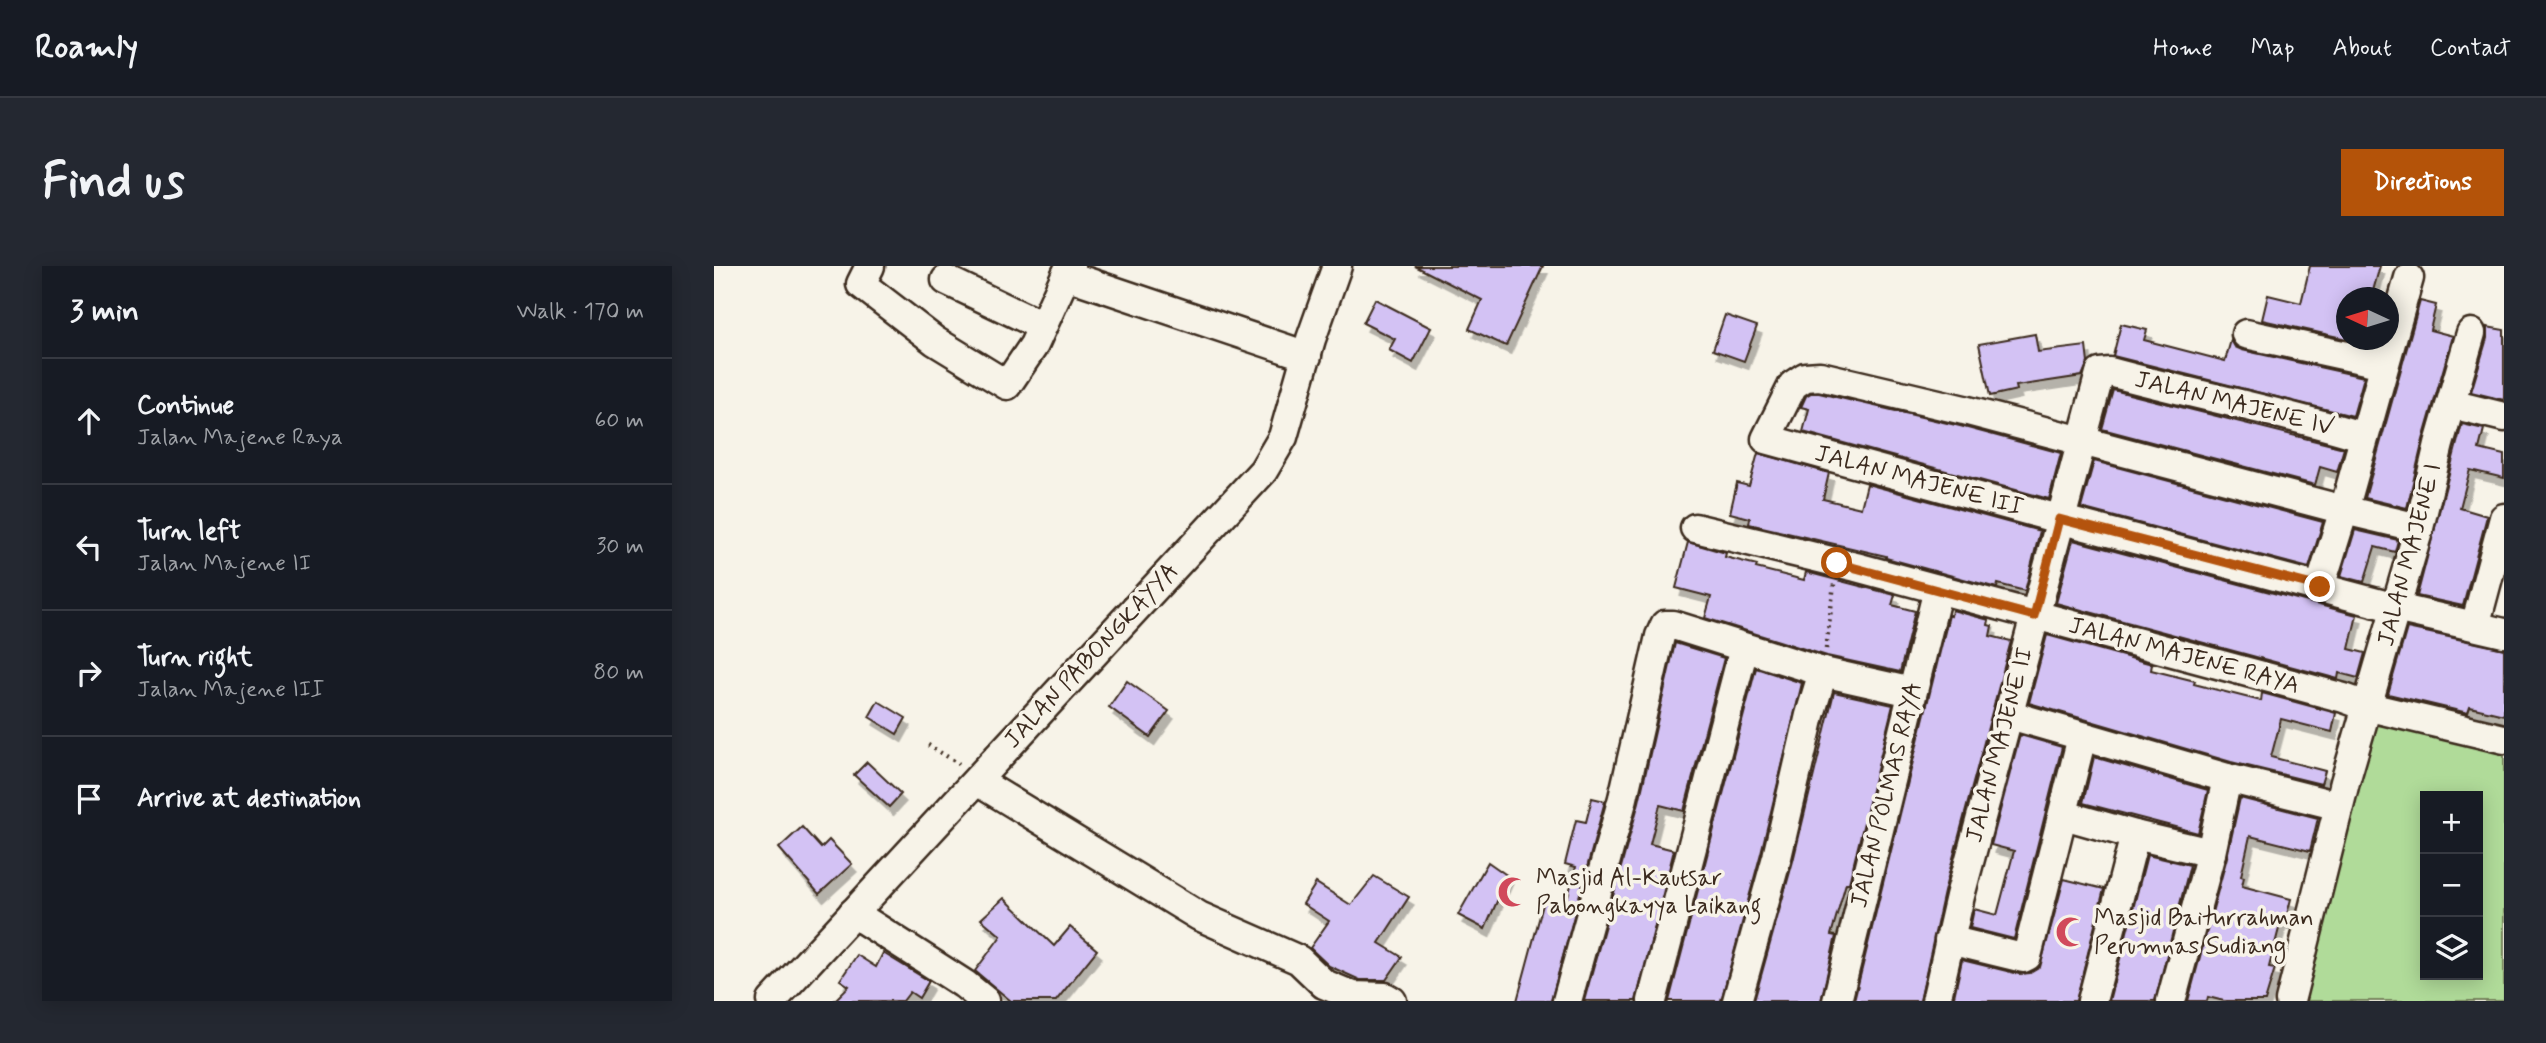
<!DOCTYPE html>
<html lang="en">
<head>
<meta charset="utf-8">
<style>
  body { margin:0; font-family:Mynerve,sans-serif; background:#242831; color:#f1f3f6 }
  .controls { position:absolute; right:21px; bottom:21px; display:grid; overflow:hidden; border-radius:0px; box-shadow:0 4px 18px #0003 }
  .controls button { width:63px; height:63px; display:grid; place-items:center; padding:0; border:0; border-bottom:2px solid #363941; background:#171b24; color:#f1f3f6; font:35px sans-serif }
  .compass { position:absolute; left:1622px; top:21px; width:63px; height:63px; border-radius:50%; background:#171b24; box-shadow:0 4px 18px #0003; rotate:274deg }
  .stop { position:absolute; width:21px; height:21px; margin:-16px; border:5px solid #b45309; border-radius:50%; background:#fff }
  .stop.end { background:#b45309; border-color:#fff; box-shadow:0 2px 7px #0008 }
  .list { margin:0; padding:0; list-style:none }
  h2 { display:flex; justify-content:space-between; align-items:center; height:91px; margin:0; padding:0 28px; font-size:30px }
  h2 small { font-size:23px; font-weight:400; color:#9ea1a6 }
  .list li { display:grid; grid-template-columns:46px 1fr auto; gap:21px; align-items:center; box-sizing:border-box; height:126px; padding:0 28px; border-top:2px solid #363941 }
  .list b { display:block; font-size:26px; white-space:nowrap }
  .list p { margin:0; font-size:23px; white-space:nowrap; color:#9ea1a6 }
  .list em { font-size:23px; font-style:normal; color:#9ea1a6 }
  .icon { flex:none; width:38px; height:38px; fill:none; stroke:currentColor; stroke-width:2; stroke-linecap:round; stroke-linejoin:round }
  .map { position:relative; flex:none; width:1790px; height:735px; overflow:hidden; border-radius:0px }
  header { display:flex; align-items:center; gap:42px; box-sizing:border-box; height:98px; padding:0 35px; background:#171b24; border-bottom:2px solid #363941 }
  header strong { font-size:33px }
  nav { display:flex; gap:38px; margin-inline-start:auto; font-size:24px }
  .intro { display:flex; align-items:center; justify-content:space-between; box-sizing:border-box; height:168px; padding:0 42px }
  h1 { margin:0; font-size:49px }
  .button { padding:18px 32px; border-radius:0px; background:#b45309; color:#fff; font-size:24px; font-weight:700 }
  main { display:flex; gap:42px; padding:0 42px }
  aside { flex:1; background:#171b24; border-radius:0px; box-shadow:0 4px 18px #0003 }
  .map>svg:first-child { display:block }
  .green { fill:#b0db99; stroke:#76825c; stroke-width:2; fill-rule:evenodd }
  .building { fill:#d3c2f4; stroke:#3b2a1e; stroke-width:2; filter:url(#shadow) }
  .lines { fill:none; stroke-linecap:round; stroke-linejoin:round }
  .minor-casing { stroke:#3b2a1e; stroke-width:33 }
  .path { stroke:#3b2a1e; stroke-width:4.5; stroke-dasharray:2 5; stroke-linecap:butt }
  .minor { stroke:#f7f3e8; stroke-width:28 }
  .route { stroke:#b45309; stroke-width:9 }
  .labels { text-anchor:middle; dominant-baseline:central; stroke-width:7; stroke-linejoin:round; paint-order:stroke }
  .street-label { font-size:24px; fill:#3b2a1e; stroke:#f7f3e8 }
  .poi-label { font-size:24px; fill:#3b2a1e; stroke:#f7f3e8; text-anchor:start }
</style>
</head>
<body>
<header>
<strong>Roamly</strong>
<nav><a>Home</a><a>Map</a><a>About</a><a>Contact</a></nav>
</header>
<div class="intro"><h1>Find us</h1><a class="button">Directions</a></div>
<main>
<aside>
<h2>3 min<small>Walk · 170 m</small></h2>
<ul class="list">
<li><svg class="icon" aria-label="ahead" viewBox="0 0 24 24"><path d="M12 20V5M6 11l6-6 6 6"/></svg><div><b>Continue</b><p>Jalan Majene Raya</p></div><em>60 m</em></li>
<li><svg class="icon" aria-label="left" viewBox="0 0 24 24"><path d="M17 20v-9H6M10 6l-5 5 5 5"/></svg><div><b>Turn left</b><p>Jalan Majene II</p></div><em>30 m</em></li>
<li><svg class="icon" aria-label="right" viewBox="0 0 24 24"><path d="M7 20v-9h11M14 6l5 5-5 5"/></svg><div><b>Turn right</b><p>Jalan Majene III</p></div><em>80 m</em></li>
<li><svg class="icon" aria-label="arrive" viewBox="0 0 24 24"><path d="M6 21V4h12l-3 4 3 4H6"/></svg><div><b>Arrive at destination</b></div></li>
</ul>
</aside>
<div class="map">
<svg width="1790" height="735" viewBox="0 0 1790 735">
  <defs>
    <filter id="shadow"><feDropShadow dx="4.5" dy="8" stdDeviation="0" flood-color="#0004"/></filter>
  </defs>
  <rect width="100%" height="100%" fill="#f7f3e8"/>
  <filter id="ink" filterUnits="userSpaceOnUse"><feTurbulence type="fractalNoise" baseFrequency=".0143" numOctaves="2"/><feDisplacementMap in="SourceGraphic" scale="14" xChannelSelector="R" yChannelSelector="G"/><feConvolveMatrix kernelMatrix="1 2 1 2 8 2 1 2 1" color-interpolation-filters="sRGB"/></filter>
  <g filter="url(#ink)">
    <path class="green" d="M 1655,441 L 1790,473 L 1790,735 L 1576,735 ZM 1711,530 L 1764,530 L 1764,709 L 1711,709 Z"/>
    <g class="building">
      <polygon points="701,0 829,0 792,80 755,63 768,34"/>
      <polygon points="1596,0 1666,0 1657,32 1633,32 1633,73 1548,54 1554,29 1587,37"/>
      <polygon points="661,33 717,62 699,97 675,84 681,73 649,57"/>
      <polygon points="1706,35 1722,39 1716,64 1739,70 1709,174 1693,242 1651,232"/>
      <polygon points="1011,49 1043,60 1030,95 999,84"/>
      <polygon points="1407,58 1433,64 1430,74 1511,95 1517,74 1521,81 1528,84 1650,111 1639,150 1399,90"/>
      <polygon points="1773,61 1790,64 1790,134 1757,126 1773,72"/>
      <polygon points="1321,68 1324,86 1372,80 1374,97 1368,110 1302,120 1303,124 1276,130 1265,78"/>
      <polygon points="1399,124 1630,182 1623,206 1606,201 1601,219 1388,163"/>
      <polygon points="1097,127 1105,127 1246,160 1347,187 1335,233 1089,166 1095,143 1087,141 1092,130"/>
      <polygon points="1748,158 1770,163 1765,183 1790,189 1790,212 1756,204 1755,207 1746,242 1773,250 1749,340 1703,330"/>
      <polygon points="1044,187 1115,207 1109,233 1147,242 1153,218 1326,265 1311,325 1284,318 1283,322 1172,292 1172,290 1035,258 1036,252 1016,247 1023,217 1035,220"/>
      <polygon points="1380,195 1609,256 1595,302 1367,242"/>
      <polygon points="1641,264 1684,274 1681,286 1661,281 1650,316 1627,310"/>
      <polygon points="1359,274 1643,349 1635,383 1651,387 1644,412 1625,407 1624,413 1342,337"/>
      <polygon points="974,276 1012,287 1011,291 1043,299 1042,302 1090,314 1092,306 1181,329 1178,339 1201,345 1186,406 1113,390 991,352 997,331 962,322"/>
      <polygon points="1238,344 1275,354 1274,359 1278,360 1276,370 1297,375 1230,626 1206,735 1140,735 1235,349 1237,350"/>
      <polygon points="1693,362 1790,383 1790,449 1756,441 1754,447 1674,428"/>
      <polygon points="1333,369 1438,398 1437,404 1481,415 1480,418 1547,435 1548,427 1622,447 1618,466 1567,453 1557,491 1611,505 1607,518 1517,496 1315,437"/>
      <polygon points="961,377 1010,392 970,545 946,539 936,578 960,584 922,735 870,735 925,536"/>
      <polygon points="1042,402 1088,417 1047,587 1007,735 955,735"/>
      <polygon points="413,415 455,445 436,471 395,441"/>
      <polygon points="1120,426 1179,439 1135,617 1132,617 1117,669 1122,670 1107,735 1040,735 1079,595"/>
      <polygon points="164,435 192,452 183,468 155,451"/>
      <polygon points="1306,469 1348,481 1300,673 1256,662 1260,643 1283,649 1300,585 1277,579"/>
      <polygon points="1380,491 1494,524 1484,567 1369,537"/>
      <polygon points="153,496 187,528 175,541 140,509"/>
      <polygon points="878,532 891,535 837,735 803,735 831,631 851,641 862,601 851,598 862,554 872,556"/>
      <polygon points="1526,532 1604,552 1596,585 1536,570 1527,610 1530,611 1528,620 1577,633 1571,656 1567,655 1555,701 1561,702 1551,735 1510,735 1494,731 1493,735 1474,735 1513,591"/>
      <polygon points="88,561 107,582 115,574 138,598 105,628 65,582"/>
      <polygon points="1433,589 1476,599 1441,735 1395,735"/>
      <polygon points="774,596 794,610 771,663 744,649"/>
      <polygon points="660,610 695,631 665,677 688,691 672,714 646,714 615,700 596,682 615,655 589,638 602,617 637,639"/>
      <polygon points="1350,613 1390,623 1362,735 1239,735 1248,694 1305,708 1316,707 1326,701"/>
      <polygon points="290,632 340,680 356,661 383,684 342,735 297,735 261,705 287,670 267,653"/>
      <polygon points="169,687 215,715 205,732 196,726 189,735 120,735 135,720 126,714 143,689 162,701"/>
    </g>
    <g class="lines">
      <g class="minor-casing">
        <g id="minor">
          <polyline points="156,0 147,18 221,75 293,119 320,79 356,0"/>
          <polyline points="352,9 593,90"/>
          <polyline points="232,14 328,60"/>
          <polyline points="1532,68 1670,98"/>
          <polyline points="1737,138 1790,151"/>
          <polyline points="981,262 1142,301 1630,432 1655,441 1790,473"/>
          <polyline points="1705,262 1630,244 1250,144 1106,110 1091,111 1079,119 1052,173 1345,253 1682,342 1790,367"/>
          <polyline points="1606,321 1630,244 1695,12"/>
          <polyline points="1761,360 1790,252"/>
          <polyline points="1296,449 1513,512"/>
          <polyline points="263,515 485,650 585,694 610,718 639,730 671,731 678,735"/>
          <polyline points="1350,549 1421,569 1378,735"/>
          <polyline points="1421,569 1497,587"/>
          <polyline points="139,647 250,718 271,735"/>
          <polyline points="1235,674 1309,692 1313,690 1368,471"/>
          <polyline points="58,735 549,205 569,171 597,73 623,0"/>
          <polyline points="853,735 909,532 946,370 951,359 959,359 1109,406 1198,426"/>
          <polyline points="938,735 1030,382"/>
          <polyline points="1023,735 1063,591 1096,449 1109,406"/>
          <polyline points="1123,735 1224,323"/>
          <path d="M 1222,735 L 1246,630 L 1386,107 L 1396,106 C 1480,129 1567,145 1650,171"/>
          <polyline points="1457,735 1497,587 1513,512 1625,540"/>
          <polyline points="1576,735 1631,516 1705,262 1725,178 1757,67"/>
        </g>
      </g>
      <g class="path">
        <polyline points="1112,383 1120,318"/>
        <polyline points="214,479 245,498"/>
      </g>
      <use href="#minor" class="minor"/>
    </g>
  </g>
  <g class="lines" filter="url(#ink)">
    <polyline class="route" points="1123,297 1320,350 1345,253 1606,321"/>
  </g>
  <defs>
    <g id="mosque-bare" transform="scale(2.415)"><path d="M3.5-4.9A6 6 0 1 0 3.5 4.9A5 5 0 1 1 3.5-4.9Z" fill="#d1495b" stroke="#f7f3e8" stroke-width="2.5" paint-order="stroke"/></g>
  </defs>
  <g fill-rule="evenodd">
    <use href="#mosque-bare" x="799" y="626"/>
    <use href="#mosque-bare" x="1357" y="666"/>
  </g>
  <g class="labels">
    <g class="street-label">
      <text transform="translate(1520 138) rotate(14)">JALAN MAJENE IV</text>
      <text transform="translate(1205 215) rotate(15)">JALAN MAJENE III</text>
      <text transform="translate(1696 289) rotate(-75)">JALAN MAJENE I</text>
      <text transform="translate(378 390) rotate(-47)">JALAN PABONGKAYYA</text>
      <text transform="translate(1470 390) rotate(15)">JALAN MAJENE RAYA</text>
      <text transform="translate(1286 479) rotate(-75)">JALAN MAJENE II</text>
      <text transform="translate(1173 529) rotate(-76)">JALAN POLMAS RAYA</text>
    </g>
    <g class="poi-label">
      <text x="822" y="612">Masjid Al-Kautsar<tspan x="822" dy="28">Pabongkayya Laikang</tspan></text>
      <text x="1380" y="652">Masjid Baiturrahman<tspan x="1380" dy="28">Perumnas Sudiang</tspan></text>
    </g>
  </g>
</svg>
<div class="controls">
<button>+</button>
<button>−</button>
<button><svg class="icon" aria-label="layers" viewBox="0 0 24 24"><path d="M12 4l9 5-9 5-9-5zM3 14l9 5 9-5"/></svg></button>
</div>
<svg class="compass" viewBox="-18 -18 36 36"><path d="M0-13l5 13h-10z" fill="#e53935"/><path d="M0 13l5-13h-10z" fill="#9ea1a6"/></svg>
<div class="stop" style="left:1123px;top:297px"></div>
<div class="stop end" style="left:1606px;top:321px"></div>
</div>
</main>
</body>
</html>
